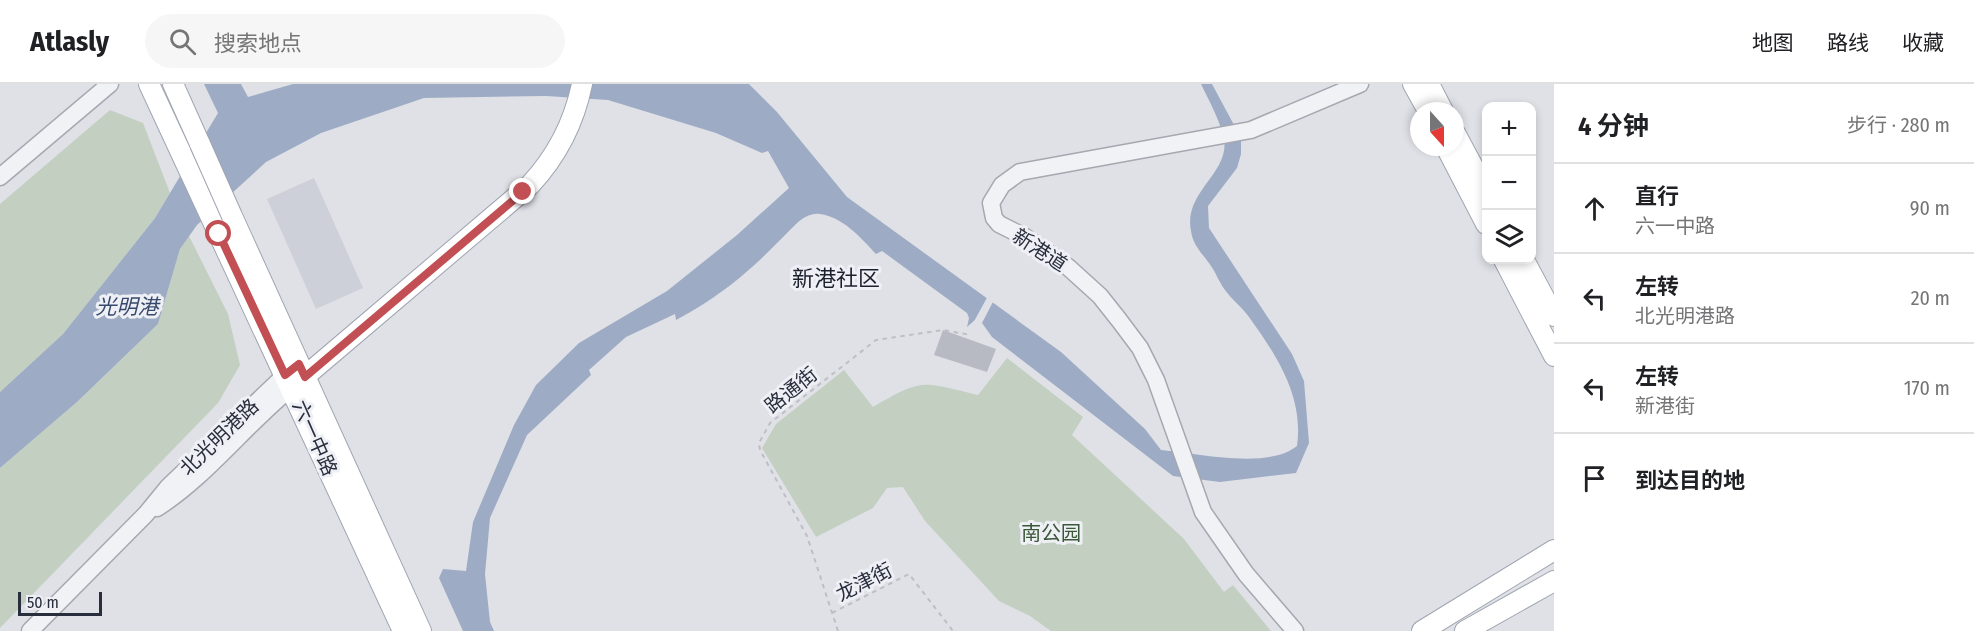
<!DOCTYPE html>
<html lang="zh">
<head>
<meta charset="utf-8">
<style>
  body { margin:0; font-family:"Fira Sans Condensed","Noto Sans SC",sans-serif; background:#f6f6f6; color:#202124 }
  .controls { position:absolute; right:18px; top:18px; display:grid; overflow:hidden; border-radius:12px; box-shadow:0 3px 9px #0003 }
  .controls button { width:54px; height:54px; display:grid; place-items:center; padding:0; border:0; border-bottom:2px solid #e0e0e0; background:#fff; color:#202124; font:30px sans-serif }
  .compass { position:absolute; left:1410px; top:18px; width:54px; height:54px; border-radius:50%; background:#fff; box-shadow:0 3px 9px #0003; rotate:159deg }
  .scale { position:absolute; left:18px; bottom:15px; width:84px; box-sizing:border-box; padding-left:6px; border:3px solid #292e3c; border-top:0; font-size:16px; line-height:21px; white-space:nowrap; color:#292e3c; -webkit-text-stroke:4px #eef0f5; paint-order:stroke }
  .stop { position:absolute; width:18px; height:18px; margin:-14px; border:4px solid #c14f53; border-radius:50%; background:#fff }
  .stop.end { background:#c14f53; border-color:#fff; box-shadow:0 2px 6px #0008 }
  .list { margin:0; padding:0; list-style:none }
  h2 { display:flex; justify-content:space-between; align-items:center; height:78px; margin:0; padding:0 24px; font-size:26px }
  h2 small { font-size:20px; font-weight:400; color:#757577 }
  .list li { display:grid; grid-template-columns:39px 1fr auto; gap:18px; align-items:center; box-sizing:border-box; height:90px; padding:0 24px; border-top:2px solid #e0e0e0 }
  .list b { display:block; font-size:22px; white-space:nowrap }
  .list p { margin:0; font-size:20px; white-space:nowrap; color:#757577 }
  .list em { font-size:20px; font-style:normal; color:#757577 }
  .icon { flex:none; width:33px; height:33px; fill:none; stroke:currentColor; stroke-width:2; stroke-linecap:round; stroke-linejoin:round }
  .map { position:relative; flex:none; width:1554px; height:547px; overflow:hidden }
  header { display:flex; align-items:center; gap:36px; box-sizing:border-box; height:84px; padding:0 30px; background:#fff; border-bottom:2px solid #e0e0e0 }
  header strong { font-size:28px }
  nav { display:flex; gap:33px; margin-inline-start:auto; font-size:21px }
  .search { width:420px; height:54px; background:#f6f6f6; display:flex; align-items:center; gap:15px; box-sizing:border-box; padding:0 21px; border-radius:33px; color:#757577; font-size:22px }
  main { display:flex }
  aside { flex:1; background:#fff }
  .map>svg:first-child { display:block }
  .built { fill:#cdd0d8 }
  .green { fill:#c3d0c1 }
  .water { fill:#9dacc4 }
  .pier { fill:#dfe1e7 }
  .building { fill:#b7bac3 }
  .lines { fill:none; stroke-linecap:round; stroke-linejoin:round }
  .minor-casing { stroke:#a5a8b0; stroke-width:19 }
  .major-casing { stroke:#9fa5b1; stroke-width:22 }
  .path { stroke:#bdbfc5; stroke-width:2; stroke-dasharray:4.5 4.5; stroke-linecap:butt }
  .minor { stroke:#f1f2f5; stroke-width:16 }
  .major { stroke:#fff; stroke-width:20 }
  .major-bridge-casing { stroke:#9fa5b1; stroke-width:22; stroke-linecap:butt }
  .major-bridge { stroke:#fff; stroke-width:20 }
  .route { stroke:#c14f53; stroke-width:8 }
  .labels { text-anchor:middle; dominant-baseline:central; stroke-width:6; stroke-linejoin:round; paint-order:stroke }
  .street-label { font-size:20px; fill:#292e3c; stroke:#eef0f5 }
  .park-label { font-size:20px; fill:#3a5738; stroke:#eef0f5 }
  .water-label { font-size:21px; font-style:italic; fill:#37496c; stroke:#eef0f5 }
  .quarter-label { font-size:22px; fill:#1c202d; stroke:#eef0f5 }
</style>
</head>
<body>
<header>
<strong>Atlasly</strong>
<div class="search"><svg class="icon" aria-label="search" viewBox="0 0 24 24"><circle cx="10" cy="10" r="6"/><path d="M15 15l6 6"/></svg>搜索地点</div>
<nav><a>地图</a><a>路线</a><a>收藏</a></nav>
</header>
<main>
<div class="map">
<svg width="1554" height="547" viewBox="0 0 1554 547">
  <rect width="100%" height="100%" fill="#dfe1e7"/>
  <polygon class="built" points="314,94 363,204 316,225 267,115"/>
  <g class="green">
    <polygon points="110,26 143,39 170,109 155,134 63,250 0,308 0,120"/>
    <polygon points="189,152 228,230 240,281 218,319 0,544 0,384 77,318 158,240 180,165"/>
    <path d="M 1007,274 L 1083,333 L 1072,351 L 1184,455 L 1224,508 L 1233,501 L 1271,547 L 1051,547 L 1030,532 L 999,517 L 925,437 L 903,403 L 887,404 L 873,424 L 816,453 L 762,364 L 776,340 L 844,286 L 873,323 C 924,293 922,298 978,311 Z"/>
  </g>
  <path class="water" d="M 204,0 L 241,0 L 248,13 L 293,0 L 749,0 L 777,28 L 847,113 L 1061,268 L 1145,345 L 1161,366 C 1197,369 1267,386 1297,362 C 1304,313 1277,272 1249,233 C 1242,223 1232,216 1225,206 C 1219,198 1216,189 1211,182 C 1203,170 1193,162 1191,147 C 1183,108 1230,89 1224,55 C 1220,36 1209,17 1201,0 L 1212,0 L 1241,54 L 1241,70 L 1237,84 L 1208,122 L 1209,144 L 1292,270 L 1304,297 L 1309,359 L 1296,389 L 1220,398 L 1173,392 L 992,253 L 982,239 L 975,236 L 967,243 L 969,234 L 967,229 L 882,167 L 876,170 C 861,154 843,133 820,130 C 807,128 797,139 789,147 C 750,187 725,209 676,236 L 675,230 L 626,253 L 589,286 L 591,291 L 527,351 L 490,434 L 485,490 L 490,538 L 494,547 L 463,547 L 439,494 L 443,485 L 466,487 L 473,438 L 514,341 L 536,301 L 579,259 L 667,207 L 737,151 L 789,104 L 768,67 L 762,69 L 716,49 L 608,16 L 546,12 L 424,14 L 321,49 L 266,78 L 197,141 L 180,165 L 158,240 L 77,318 L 0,384 L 0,308 L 63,250 L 155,134 L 218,29 Z"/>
  <polygon class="pier" points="989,210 995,214 982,239 980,242 975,240 971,243"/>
  <polygon class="building" points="943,246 996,265 987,288 934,271"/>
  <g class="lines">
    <g class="minor-casing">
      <g id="minor">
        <polyline points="0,93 110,0"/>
        <path d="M 157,424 C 207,392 245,341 292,303"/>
        <polyline points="30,547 146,430 168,403 285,291"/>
        <polyline points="1295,547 1246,490 1203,428 1156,296 1140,264 1119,236 1100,212 1068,183 1025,153 999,140 994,134 991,119 1002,101 1020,88 1251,46 1360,0"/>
      </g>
    </g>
    <g class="major-casing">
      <g id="major">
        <polyline points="149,0 403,547"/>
        <polyline points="173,0 200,60"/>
        <polyline points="1413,0 1428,27"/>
        <polyline points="1429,0 1443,27"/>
        <polyline points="1455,49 1486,107"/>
        <polyline points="1446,63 1486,140"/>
        <polyline points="232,132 421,547"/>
        <polyline points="1504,176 1554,272"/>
        <polyline points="1524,176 1554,232"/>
        <path d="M 296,300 L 530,101 C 557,72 574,39 582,0"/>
        <polyline points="1422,547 1554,466"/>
        <polyline points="1465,547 1554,497"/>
      </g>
    </g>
    <g class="path">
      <polyline points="832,529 909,490 953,547"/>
      <polyline points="838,547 807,452 760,366 759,359 770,339 876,256 943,246 971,251"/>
    </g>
    <use href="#minor" class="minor"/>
    <use href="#major" class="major"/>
    <g class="major-bridge-casing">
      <polyline id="major-bridge" points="200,60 232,132"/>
    </g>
    <use href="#major-bridge" class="major-bridge"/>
  </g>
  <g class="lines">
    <polyline class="route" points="219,150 285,291 299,280 305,293 523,108"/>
  </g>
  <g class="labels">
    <g class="street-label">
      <text transform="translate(1040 166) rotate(33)">新港道</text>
      <text transform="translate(791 306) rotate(-39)">路通街</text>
      <text transform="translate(219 353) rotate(-44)">北光明港路</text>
      <text transform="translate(315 354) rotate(66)">六一中路</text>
      <text transform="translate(864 498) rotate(-27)">龙津街</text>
    </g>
    <g class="park-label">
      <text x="1051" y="449">南公园</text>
    </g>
    <g class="water-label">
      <text x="127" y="223">光明港</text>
    </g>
    <g class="quarter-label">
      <text x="836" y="194">新港社区</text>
    </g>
  </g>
</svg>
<div class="controls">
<button>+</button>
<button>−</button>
<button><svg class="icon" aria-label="layers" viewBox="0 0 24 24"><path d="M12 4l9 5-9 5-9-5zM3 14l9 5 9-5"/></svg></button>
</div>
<svg class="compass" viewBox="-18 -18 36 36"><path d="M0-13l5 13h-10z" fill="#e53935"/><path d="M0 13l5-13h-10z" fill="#757577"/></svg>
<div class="scale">50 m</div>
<div class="stop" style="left:219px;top:150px"></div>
<div class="stop end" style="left:523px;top:108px"></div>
</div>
<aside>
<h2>4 分钟<small>步行 · 280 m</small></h2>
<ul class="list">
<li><svg class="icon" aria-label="ahead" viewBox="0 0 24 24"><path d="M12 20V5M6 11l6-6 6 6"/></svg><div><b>直行</b><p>六一中路</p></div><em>90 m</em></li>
<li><svg class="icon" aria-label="left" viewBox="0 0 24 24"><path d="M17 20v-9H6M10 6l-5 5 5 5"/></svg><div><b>左转</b><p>北光明港路</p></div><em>20 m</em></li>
<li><svg class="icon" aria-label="left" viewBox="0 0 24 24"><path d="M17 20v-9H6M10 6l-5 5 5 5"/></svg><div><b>左转</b><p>新港街</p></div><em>170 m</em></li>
<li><svg class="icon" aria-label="arrive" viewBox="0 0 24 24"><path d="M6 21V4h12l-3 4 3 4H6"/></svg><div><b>到达目的地</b></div></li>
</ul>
</aside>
</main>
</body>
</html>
